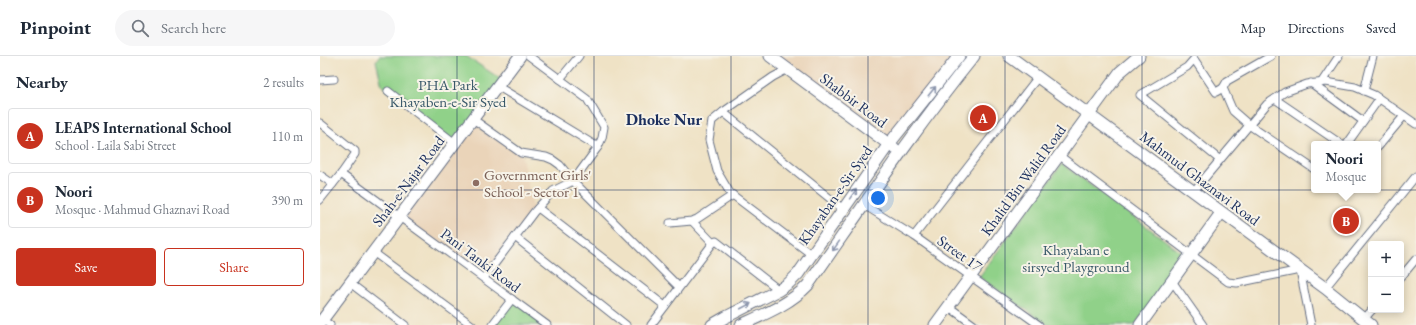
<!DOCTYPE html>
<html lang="en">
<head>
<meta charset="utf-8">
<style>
  body { margin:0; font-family:"EB Garamond",serif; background:#f6f6f7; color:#1f2937 }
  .controls { position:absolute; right:12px; bottom:12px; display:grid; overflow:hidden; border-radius:4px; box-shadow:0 2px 10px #0003 }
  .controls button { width:36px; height:36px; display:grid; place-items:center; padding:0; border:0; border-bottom:1px solid #e0e1e3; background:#fff; color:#1f2937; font:20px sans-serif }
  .you { position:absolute; left:558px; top:142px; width:14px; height:14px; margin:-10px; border:3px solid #fff; border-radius:50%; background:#1a73e8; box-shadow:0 0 0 6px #1a73e833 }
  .badge { display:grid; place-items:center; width:26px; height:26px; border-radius:50%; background:#c8321e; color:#fff; font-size:13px; font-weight:700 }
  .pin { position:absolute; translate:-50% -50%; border:2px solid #fff; box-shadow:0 1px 4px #0006 }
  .popup { position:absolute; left:991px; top:85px; width:70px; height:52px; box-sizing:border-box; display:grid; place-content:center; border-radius:4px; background:#fff; filter:drop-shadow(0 1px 3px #0005); font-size:13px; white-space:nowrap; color:#747a83 }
  .popup b { font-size:15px; color:#1f2937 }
  .popup::after { content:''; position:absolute; left:50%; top:100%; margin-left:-8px; border:8px solid transparent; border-top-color:#fff }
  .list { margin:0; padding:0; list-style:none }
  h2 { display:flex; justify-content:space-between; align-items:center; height:52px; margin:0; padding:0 16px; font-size:17px }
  h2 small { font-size:13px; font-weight:400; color:#747a83 }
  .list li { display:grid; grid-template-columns:26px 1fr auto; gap:12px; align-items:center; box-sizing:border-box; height:56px; margin:0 8px 8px; padding:0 8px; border:1px solid #e0e1e3; border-radius:4px }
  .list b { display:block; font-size:15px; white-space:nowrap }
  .list p { margin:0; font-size:13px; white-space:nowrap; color:#747a83 }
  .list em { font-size:13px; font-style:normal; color:#747a83 }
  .actions { display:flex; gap:8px; padding:12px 16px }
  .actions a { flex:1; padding:9px 0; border:1px solid #c8321e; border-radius:4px; text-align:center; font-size:14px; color:#c8321e }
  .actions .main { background:#c8321e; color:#fff }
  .icon { flex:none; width:22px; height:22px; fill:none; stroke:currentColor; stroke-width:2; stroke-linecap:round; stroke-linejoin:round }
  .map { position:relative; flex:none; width:1096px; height:269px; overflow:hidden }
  header { display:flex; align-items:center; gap:24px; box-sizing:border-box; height:56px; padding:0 20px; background:#fff; border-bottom:1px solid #e0e1e3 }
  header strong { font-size:19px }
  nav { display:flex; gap:22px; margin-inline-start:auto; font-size:14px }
  .search { width:280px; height:36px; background:#f6f6f7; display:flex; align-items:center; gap:10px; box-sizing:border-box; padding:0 14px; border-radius:22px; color:#747a83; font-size:15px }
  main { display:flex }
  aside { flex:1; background:#fff }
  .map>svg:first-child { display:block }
  .built { fill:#ead4b9 }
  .park { fill:#90d189; stroke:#568074 }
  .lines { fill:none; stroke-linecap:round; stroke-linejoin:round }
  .street-casing { stroke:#656e82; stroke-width:9 }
  .secondary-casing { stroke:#656e82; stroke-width:13 }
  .street { stroke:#fff; stroke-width:7 }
  .secondary { stroke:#fff; stroke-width:11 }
  .oneway { stroke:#8d97ae }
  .grid { fill:none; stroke:#1b2f5e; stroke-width:1; stroke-opacity:0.55 }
  .education-dot { fill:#8d6e63; stroke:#f7f3e8; stroke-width:1.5 }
  .labels { text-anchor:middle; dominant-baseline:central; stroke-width:4; stroke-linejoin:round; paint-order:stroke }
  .park-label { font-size:15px; fill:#385869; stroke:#f7f3e8 }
  .street-label { font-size:15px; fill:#1b2f5e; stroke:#f7f3e8 }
  .education-label { font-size:15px; fill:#785e54; stroke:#f7f3e8; text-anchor:start }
  .neighbourhood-label { font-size:16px; font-weight:bold; fill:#1b2f5e; stroke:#f7f3e8 }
</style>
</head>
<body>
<header>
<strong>Pinpoint</strong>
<div class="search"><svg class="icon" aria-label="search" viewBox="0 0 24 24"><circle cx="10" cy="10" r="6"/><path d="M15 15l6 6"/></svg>Search here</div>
<nav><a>Map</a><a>Directions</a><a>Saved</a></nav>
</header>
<main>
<aside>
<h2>Nearby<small>2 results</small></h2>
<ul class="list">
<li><span class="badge">A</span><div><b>LEAPS International School</b><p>School · Laila Sabi Street</p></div><em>110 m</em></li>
<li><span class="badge">B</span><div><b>Noori</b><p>Mosque · Mahmud Ghaznavi Road</p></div><em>390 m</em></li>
</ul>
<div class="actions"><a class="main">Save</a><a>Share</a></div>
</aside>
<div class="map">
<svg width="1096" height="269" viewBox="0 0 1096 269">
  <rect width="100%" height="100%" fill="#f7f3e8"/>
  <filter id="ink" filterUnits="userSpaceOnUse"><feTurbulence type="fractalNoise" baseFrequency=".025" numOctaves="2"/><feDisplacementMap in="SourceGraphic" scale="8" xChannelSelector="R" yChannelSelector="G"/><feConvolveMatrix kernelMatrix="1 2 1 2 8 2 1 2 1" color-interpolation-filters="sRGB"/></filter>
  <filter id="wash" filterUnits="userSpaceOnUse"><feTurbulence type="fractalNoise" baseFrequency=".012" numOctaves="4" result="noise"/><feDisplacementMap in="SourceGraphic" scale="16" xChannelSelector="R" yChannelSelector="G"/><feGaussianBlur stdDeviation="0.9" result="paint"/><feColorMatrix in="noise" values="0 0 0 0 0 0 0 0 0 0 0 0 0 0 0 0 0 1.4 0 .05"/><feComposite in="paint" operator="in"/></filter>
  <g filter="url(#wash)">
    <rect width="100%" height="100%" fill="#efe2c5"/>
    <g class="built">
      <polygon points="450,0 639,0 569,88"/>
      <polygon points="153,63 201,97 214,156 164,222 80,160"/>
    </g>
    <g class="park">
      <polygon points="59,0 146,0 182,24 135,87 62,30 56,5"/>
      <polygon points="742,108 865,199 815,269 728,269 659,221"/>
      <polygon points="192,243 227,269 172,269"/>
    </g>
  </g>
  <g filter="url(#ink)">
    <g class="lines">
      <g class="street-casing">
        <g id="street">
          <polyline points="951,0 907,25 903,32 913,55 929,69 994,113"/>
          <polyline points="468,13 453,21 403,56 392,65 389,84 397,115 410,137 492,199"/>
          <polyline points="240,23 259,0"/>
          <polyline points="0,24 14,23"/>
          <polyline points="991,27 1043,65"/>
          <polyline points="1001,27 1019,0"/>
          <polyline points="177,30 278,91"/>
          <polyline points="68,35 135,87"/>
          <polyline points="1044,35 1053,0"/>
          <polyline points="955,43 1021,88"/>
          <polyline points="403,56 523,153"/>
          <polyline points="153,63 201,97 226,101 233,104 240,109 253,125 359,231"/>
          <polyline points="0,67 35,95 35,98 21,118 0,144"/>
          <polyline points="1027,88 1059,43"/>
          <polyline points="1058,91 1084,60"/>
          <polyline points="740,100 908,226 917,227 980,214 991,269"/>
          <polyline points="900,104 820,39 867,11 874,3 896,36 903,32"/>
          <polyline points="21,118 227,269"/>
          <polyline points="0,119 13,128"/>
          <polyline points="873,136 947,48 965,36 987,28 1006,26 1035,31 1054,39 1096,68"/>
          <polyline points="544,149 594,180 719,269"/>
          <polyline points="218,152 345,250"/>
          <polyline points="372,165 393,187"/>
          <polyline points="350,167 372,165 377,163 413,139"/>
          <polyline points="594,180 718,21"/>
          <polyline points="195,181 306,269"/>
          <polyline points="53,196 152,269"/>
          <polyline points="1081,221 1096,203"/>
          <polyline points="164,222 214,156 233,135 253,125 278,91 282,82 284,71 267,43 209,0"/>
          <polyline points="852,225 883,269"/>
          <polyline points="30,227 85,269"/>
          <polyline points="1005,232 1096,120"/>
          <polyline points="629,251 654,269"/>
          <polyline points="1044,263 1052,254"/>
          <polyline points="3,264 10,269"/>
          <polyline points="172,269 192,243"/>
          <polyline points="331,269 393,187 396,185 459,234"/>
        </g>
      </g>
      <g class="secondary-casing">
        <g id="secondary">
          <polyline points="450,0 574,92"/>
          <polyline points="689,0 1005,232 1051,269"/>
          <polyline points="0,267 200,0"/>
          <polyline points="392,269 406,261 459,234 469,227 478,218 569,88 639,0"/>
          <path d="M 421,269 C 445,258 470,248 488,229 C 542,152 595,73 654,0"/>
          <polyline points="615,269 800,16 819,0"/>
          <polyline points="820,269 901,157"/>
        </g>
      </g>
      <use href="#street" class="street"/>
      <use href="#secondary" class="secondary"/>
    </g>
    <defs><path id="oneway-shaft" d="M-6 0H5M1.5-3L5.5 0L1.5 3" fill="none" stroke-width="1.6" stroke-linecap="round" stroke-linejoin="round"/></defs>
    <g class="oneway">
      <use href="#oneway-shaft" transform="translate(612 35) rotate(-51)"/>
      <use href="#oneway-shaft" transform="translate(533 138) rotate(-55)"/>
      <use href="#oneway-shaft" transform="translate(516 190) rotate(125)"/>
      <use href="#oneway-shaft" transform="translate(426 250) rotate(-28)"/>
    </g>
  </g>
  <path class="grid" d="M 137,0 L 137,269M 274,0 L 274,269M 411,0 L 411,269M 548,0 L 548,269M 685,0 L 685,269M 822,0 L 822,269M 959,0 L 959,269M 0,134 L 1096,134"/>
  <circle class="education-dot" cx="156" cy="127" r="4"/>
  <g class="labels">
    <g class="park-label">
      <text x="128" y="28">PHA Park<tspan x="128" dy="17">Khayaben-e-Sir Syed</tspan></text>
      <text x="756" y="193">Khayaban e<tspan x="756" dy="17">sirsyed Playground</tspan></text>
    </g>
    <g class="street-label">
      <text transform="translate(534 44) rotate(37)">Shabbir Road</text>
      <text transform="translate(880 122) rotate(37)">Mahmud Ghaznavi Road</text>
      <text transform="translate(703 124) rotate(-54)">Khalid Bin Walid Road</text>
      <text transform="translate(88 125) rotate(-53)">Shah-e-Najar Road</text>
      <text transform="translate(515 139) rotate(-55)">Khayaban-e-Sir Syed</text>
      <text transform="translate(640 197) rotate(35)">Street 17</text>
      <text transform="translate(161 204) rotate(37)">Pani Tanki Road</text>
    </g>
    <g class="education-label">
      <text x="164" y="118">Government Girls'<tspan x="164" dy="17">School - Sector 1</tspan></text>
    </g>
    <g class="neighbourhood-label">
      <text x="344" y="63">Dhoke Nur</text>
    </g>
  </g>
</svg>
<div class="controls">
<button>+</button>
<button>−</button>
</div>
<div class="you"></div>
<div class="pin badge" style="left:663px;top:62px">A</div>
<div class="pin badge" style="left:1026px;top:165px">B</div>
<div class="popup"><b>Noori</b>Mosque</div>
</div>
</main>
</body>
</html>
